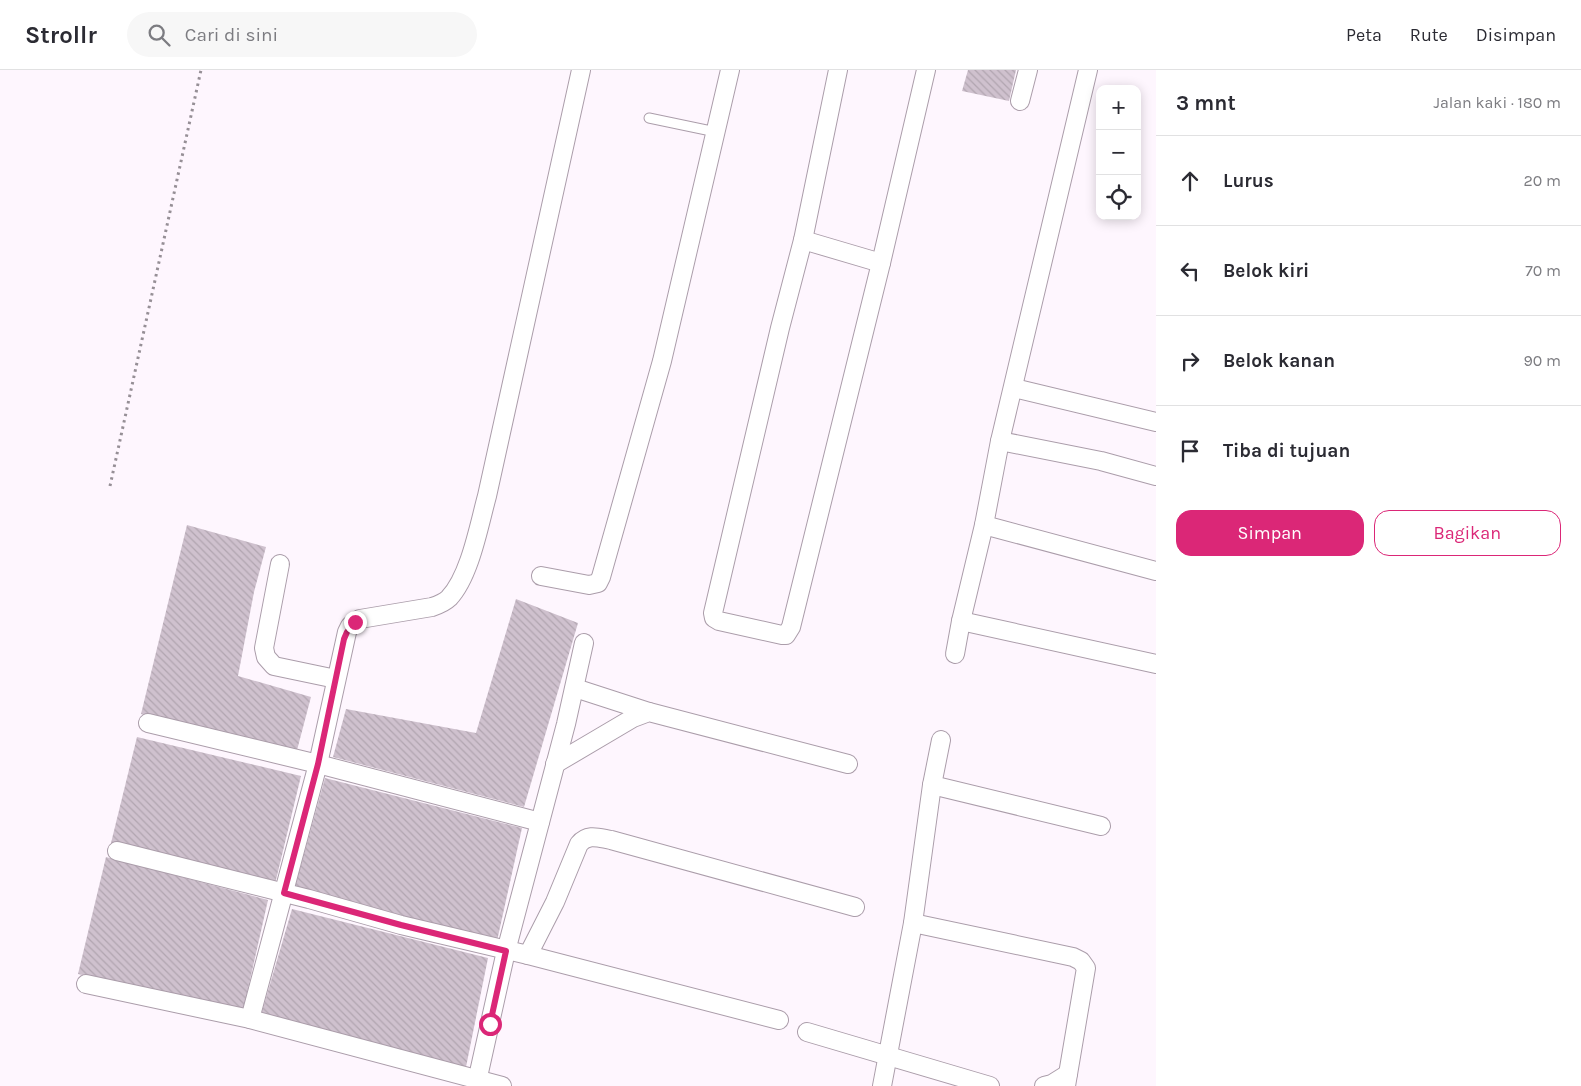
<!DOCTYPE html>
<html lang="id">
<head>
<meta charset="utf-8">
<style>
  body { margin:0; font-family:Karla,sans-serif; background:#f7f7f7; color:#2b2b33 }
  .controls { position:absolute; right:15px; top:15px; display:grid; overflow:hidden; border-radius:10px; box-shadow:0 2px 12px #0003 }
  .controls button { width:45px; height:45px; display:grid; place-items:center; padding:0; border:0; border-bottom:1px solid #e1e1e2; background:#fff; color:#2b2b33; font:25px sans-serif }
  .stop { position:absolute; width:15px; height:15px; margin:-11px; border:4px solid #db2777; border-radius:50%; background:#fff }
  .stop.end { background:#db2777; border-color:#fff; box-shadow:0 1px 5px #0008 }
  .list { margin:0; padding:0; list-style:none }
  h2 { display:flex; justify-content:space-between; align-items:center; height:65px; margin:0; padding:0 20px; font-size:21px }
  h2 small { font-size:16px; font-weight:400; color:#7c7c81 }
  .list li { display:grid; grid-template-columns:32px 1fr auto; gap:15px; align-items:center; box-sizing:border-box; height:90px; padding:0 20px; border-top:1px solid #e1e1e2 }
  .list b { display:block; font-size:19px; white-space:nowrap }
  .list em { font-size:16px; font-style:normal; color:#7c7c81 }
  .actions { display:flex; gap:10px; padding:15px 20px }
  .actions a { flex:1; padding:11px 0; border:1px solid #db2777; border-radius:15px; text-align:center; font-size:18px; color:#db2777 }
  .actions .main { background:#db2777; color:#fff }
  .icon { flex:none; width:28px; height:28px; fill:none; stroke:currentColor; stroke-width:2; stroke-linecap:round; stroke-linejoin:round }
  .map { position:relative; flex:none; width:1156px; height:1016px; overflow:hidden }
  header { display:flex; align-items:center; gap:30px; box-sizing:border-box; height:70px; padding:0 25px; background:#fff; border-bottom:1px solid #e1e1e2 }
  header strong { font-size:24px }
  nav { display:flex; gap:28px; margin-inline-start:auto; font-size:18px }
  .search { width:350px; height:45px; background:#f7f7f7; display:flex; align-items:center; gap:12px; box-sizing:border-box; padding:0 18px; border-radius:28px; color:#7c7c81; font-size:19px }
  main { display:flex }
  aside { flex:1; background:#fff }
  .map>svg:first-child { display:block }
  .building { fill:url(#building-back-hatch) }
  .lines { fill:none; stroke-linecap:round; stroke-linejoin:round }
  .service-casing { stroke:#ab9daa; stroke-width:11 }
  .minor-casing { stroke:#ab9daa; stroke-width:20 }
  .path { stroke:#968f96; stroke-width:3; stroke-dasharray:2.5 4; stroke-linecap:butt }
  .service { stroke:#fff; stroke-width:9 }
  .minor { stroke:#fff; stroke-width:18 }
  .route { stroke:#db2777; stroke-width:6 }
</style>
</head>
<body>
<header>
<strong>Strollr</strong>
<div class="search"><svg class="icon" aria-label="search" viewBox="0 0 24 24"><circle cx="10" cy="10" r="6"/><path d="M15 15l6 6"/></svg>Cari di sini</div>
<nav><a>Peta</a><a>Rute</a><a>Disimpan</a></nav>
</header>
<main>
<div class="map">
<svg width="1156" height="1016" viewBox="0 0 1156 1016">
  <defs>
    <pattern id="building-back-hatch" width="6" height="6" patternUnits="userSpaceOnUse" patternTransform="scale(1.25)"><rect width="6" height="6" fill="#cfc1ce"/><path d="M-1 5l2 2M0 0l6 6M5-1l2 2" fill="none" stroke="#b1a5b0"/></pattern>
  </defs>
  <rect width="100%" height="100%" fill="#fef6fe"/>
  <g class="building">
    <polygon points="968,0 1016,0 1009,31 962,21"/>
    <polygon points="187,455 266,477 254,522 238,606 311,627 296,684 141,644"/>
    <polygon points="516,529 578,553 524,737 333,687 346,639 476,663"/>
    <polygon points="137,667 301,706 275,814 111,773"/>
    <polygon points="325,708 522,758 497,871 295,817"/>
    <polygon points="106,787 268,830 243,941 78,904"/>
    <polygon points="292,839 488,888 466,997 261,945"/>
  </g>
  <g class="lines">
    <g class="service-casing">
      <polyline id="service" points="649,48 716,62"/>
    </g>
    <g class="minor-casing">
      <g id="minor">
        <polyline points="838,0 803,170 780,258 713,543 714,548 719,551 782,565 786,565 791,557 881,193 926,0"/>
        <polyline points="1088,0 1000,371 984,455 961,551 1156,594"/>
        <polyline points="1020,31 1028,0"/>
        <polyline points="803,170 881,193"/>
        <polyline points="1014,318 1156,352"/>
        <polyline points="1000,371 1101,391 1156,406"/>
        <polyline points="984,455 1156,501"/>
        <polyline points="280,494 264,578 266,587 274,596 336,609"/>
        <polyline points="541,506 589,515 598,513 601,507 662,291 730,0"/>
        <polyline points="955,584 961,551"/>
        <polyline points="575,618 649,642"/>
        <polyline points="148,653 318,694 540,752"/>
        <polyline points="555,694 633,648 649,642 848,694"/>
        <polyline points="932,715 1101,756"/>
        <polyline points="117,781 309,829 401,855 528,885 779,950"/>
        <polyline points="913,853 1073,887 1081,891 1086,898 1066,1016"/>
        <path d="M 528,885 L 555,832 L 579,774 C 588,763 599,768 611,770 L 855,837"/>
        <polyline points="86,914 250,949 502,1016"/>
        <path d="M 250,949 L 318,694 L 347,562 L 350,556 L 360,549 L 432,537 C 438,535 444,533 449,528 C 470,506 479,455 487,426 L 581,0"/>
        <polyline points="807,962 990,1016"/>
        <polyline points="476,1016 506,881 566,654 584,573"/>
        <polyline points="882,1016 913,853 932,715 941,670"/>
        <polyline points="1044,1016 1052,1014 1068,1004"/>
      </g>
    </g>
    <polyline class="path" points="110,416 201,0"/>
    <use href="#service" class="service"/>
    <use href="#minor" class="minor"/>
  </g>
  <g class="lines">
    <polyline class="route" points="355,552 347,562 344,569 318,694 284,823 401,855 506,881 490,954"/>
  </g>
</svg>
<div class="controls">
<button>+</button>
<button>−</button>
<button><svg class="icon" aria-label="locate" viewBox="0 0 24 24"><circle cx="12" cy="12" r="6"/><path d="M12 2v4M12 18v4M2 12h4M18 12h4"/></svg></button>
</div>
<div class="stop" style="left:490px;top:954px"></div>
<div class="stop end" style="left:355px;top:552px"></div>
</div>
<aside>
<h2>3 mnt<small>Jalan kaki · 180 m</small></h2>
<ul class="list">
<li><svg class="icon" aria-label="ahead" viewBox="0 0 24 24"><path d="M12 20V5M6 11l6-6 6 6"/></svg><div><b>Lurus</b></div><em>20 m</em></li>
<li><svg class="icon" aria-label="left" viewBox="0 0 24 24"><path d="M17 20v-9H6M10 6l-5 5 5 5"/></svg><div><b>Belok kiri</b></div><em>70 m</em></li>
<li><svg class="icon" aria-label="right" viewBox="0 0 24 24"><path d="M7 20v-9h11M14 6l5 5-5 5"/></svg><div><b>Belok kanan</b></div><em>90 m</em></li>
<li><svg class="icon" aria-label="arrive" viewBox="0 0 24 24"><path d="M6 21V4h12l-3 4 3 4H6"/></svg><div><b>Tiba di tujuan</b></div></li>
</ul>
<div class="actions"><a class="main">Simpan</a><a>Bagikan</a></div>
</aside>
</main>
</body>
</html>
